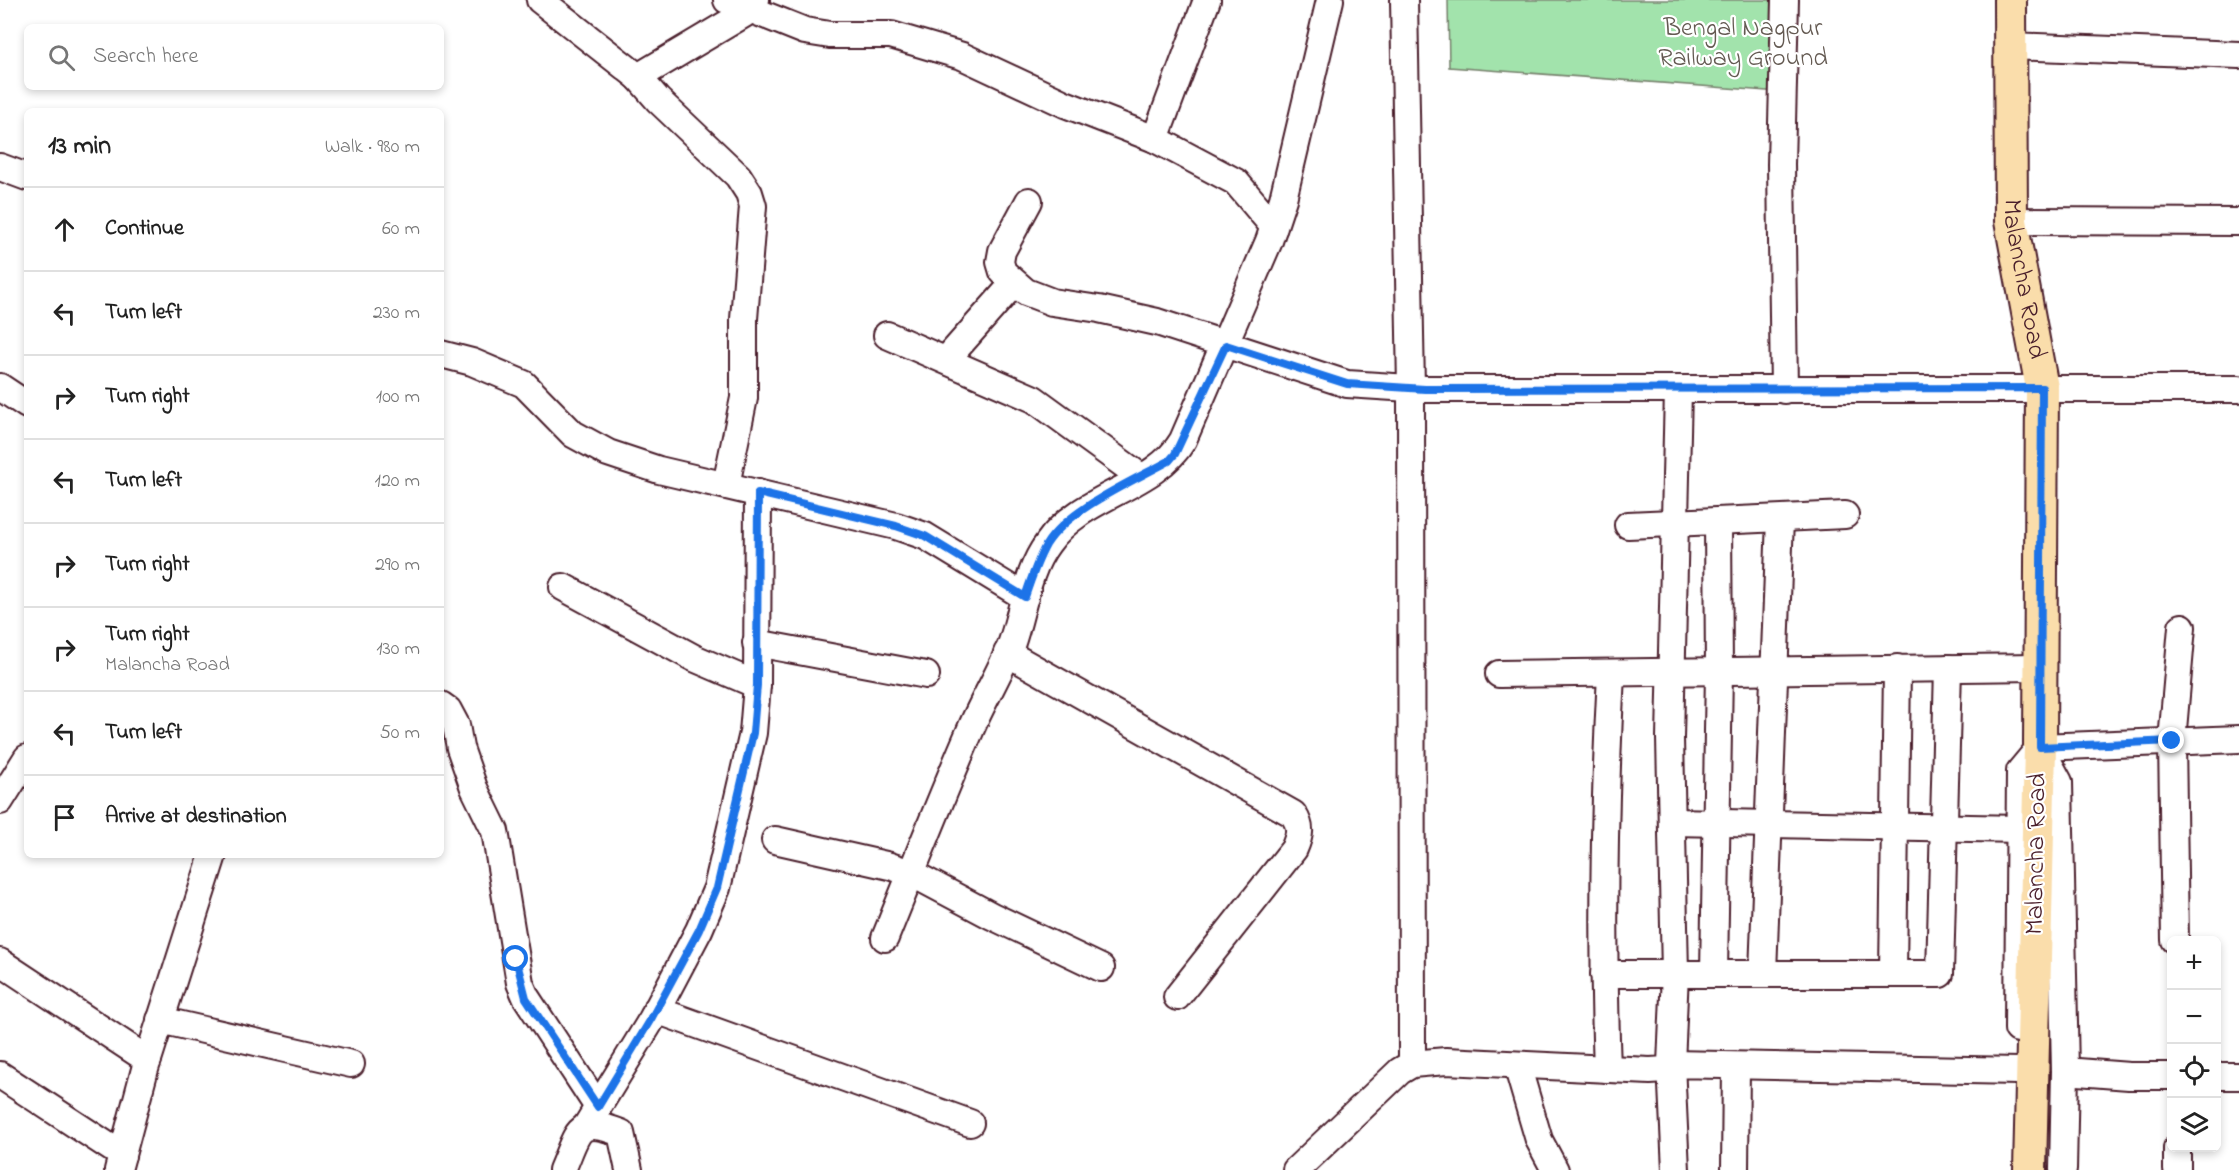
<!DOCTYPE html>
<html lang="en">
<head>
<meta charset="utf-8">
<style>
  body { margin:0; font-family:"Indie Flower",sans-serif; background:#f6f6f6; color:#222 }
  .controls { position:absolute; right:18px; bottom:18px; display:grid; overflow:hidden; border-radius:9px; box-shadow:0 3px 9px #0003 }
  .controls button { width:54px; height:54px; display:grid; place-items:center; padding:0; border:0; border-bottom:2px solid #e0e0e0; background:#fff; color:#222; font:30px sans-serif }
  .stop { position:absolute; width:18px; height:18px; margin:-14px; border:4px solid #1a73e8; border-radius:50%; background:#fff }
  .stop.end { background:#1a73e8; border-color:#fff; box-shadow:0 2px 6px #0008 }
  .list { margin:0; padding:0; list-style:none }
  h2 { display:flex; justify-content:space-between; align-items:center; height:78px; margin:0; padding:0 24px; font-size:26px }
  h2 small { font-size:20px; font-weight:400; color:#767676 }
  .list li { display:grid; grid-template-columns:39px 1fr auto; gap:18px; align-items:center; box-sizing:border-box; height:84px; padding:0 24px; border-top:2px solid #e0e0e0 }
  .list b { display:block; font-size:22px; white-space:nowrap }
  .list p { margin:0; font-size:20px; white-space:nowrap; color:#767676 }
  .list em { font-size:20px; font-style:normal; color:#767676 }
  .icon { flex:none; width:33px; height:33px; fill:none; stroke:currentColor; stroke-width:2; stroke-linecap:round; stroke-linejoin:round }
  .map { position:relative; flex:none; width:2239px; height:1170px; overflow:hidden }
  .search { position:absolute; background:#fff; box-shadow:0 3px 9px #0003; left:24px; top:24px; width:420px; height:66px; display:flex; align-items:center; gap:15px; box-sizing:border-box; padding:0 21px; border-radius:9px; color:#767676; font-size:22px }
  .panel { position:absolute; background:#fff; box-shadow:0 3px 9px #0003; left:24px; top:108px; width:420px; height:750px; border-radius:9px }
  .map>svg:first-child { display:block }
  .green { fill:#a2e3ac; stroke:#76816c; stroke-width:1.5 }
  .lines { fill:none; stroke-linecap:round; stroke-linejoin:round }
  .minor-casing { stroke:#4a1f2b; stroke-width:30 }
  .major-casing { stroke:#4a1f2b; stroke-width:36 }
  .minor { stroke:#fff; stroke-width:26 }
  .major { stroke:#faddab; stroke-width:32 }
  .route { stroke:#1a73e8; stroke-width:8 }
  .labels { text-anchor:middle; dominant-baseline:central; stroke-width:4.5; stroke-linejoin:round; paint-order:stroke }
  .park-label { font-size:26px; fill:#645a52; stroke:#fff }
  .street-label { font-size:26px; fill:#4a1f2b; stroke:#fff }
</style>
</head>
<body>
<div class="map">
<svg width="2239" height="1170" viewBox="0 0 2239 1170">
  <rect width="100%" height="100%" fill="#fff"/>
  <filter id="ink" filterUnits="userSpaceOnUse"><feTurbulence type="fractalNoise" baseFrequency=".0167" numOctaves="2"/><feDisplacementMap in="SourceGraphic" scale="12" xChannelSelector="R" yChannelSelector="G"/><feConvolveMatrix kernelMatrix="1 2 1 2 8 2 1 2 1" color-interpolation-filters="sRGB"/></filter>
  <g filter="url(#ink)">
    <polygon class="green" points="1448,0 1796,0 1794,93 1449,67"/>
    <g class="lines">
      <g class="minor-casing">
        <g id="minor">
          <polyline points="540,0 638,77 658,100 738,176 749,193 753,206 744,319 744,398 726,485"/>
          <polyline points="727,0 805,31 830,35 891,35 962,56 1065,104 1155,139 1236,182 1274,227"/>
          <polyline points="1404,0 1411,388 1412,1064"/>
          <polyline points="2010,46 2239,55"/>
          <polyline points="638,77 744,14 756,0"/>
          <polyline points="1155,139 1207,0"/>
          <polyline points="0,167 27,177"/>
          <polyline points="1029,201 1002,251 1000,262 1003,272 1026,292 1052,302 1099,309 1157,322 1347,384 1425,389 2239,389"/>
          <polyline points="2011,221 2239,222"/>
          <polyline points="887,335 1034,399 1141,477"/>
          <polyline points="441,354 472,362 524,384 573,434 608,453 659,470 896,526 925,536 1025,597"/>
          <polyline points="946,360 1014,283"/>
          <polyline points="0,387 27,405"/>
          <polyline points="1784,390 1781,164 1785,0"/>
          <polyline points="1628,525 1845,515"/>
          <polyline points="563,587 694,658 757,685"/>
          <polyline points="756,643 926,675"/>
          <path d="M 1007,653 L 1293,814 C 1302,827 1300,835 1294,849 L 1177,997"/>
          <polyline points="1499,674 2038,667"/>
          <polyline points="441,705 448,710 456,725 460,748 474,788 495,831 520,983 526,997 598,1107"/>
          <polyline points="2040,747 2059,782 2065,1071 2063,1170"/>
          <polyline points="0,801 27,758"/>
          <polyline points="1672,822 2020,829"/>
          <polyline points="775,840 890,866 911,873 992,916 1101,968"/>
          <path d="M 885,938 C 913,869 940,800 970,731 C 982,702 999,675 1011,645 C 1023,612 1026,572 1048,543 C 1081,495 1155,488 1183,440 L 1269,241 L 1283,199 L 1330,0"/>
          <polyline points="2175,940 2172,741 2182,627"/>
          <polyline points="0,962 148,1060"/>
          <polyline points="1714,973 1719,671 1718,522"/>
          <polyline points="1763,973 1780,519"/>
          <polyline points="1893,973 1897,668"/>
          <polyline points="1604,974 1940,974 1948,668"/>
          <polyline points="656,1010 970,1123"/>
          <polyline points="160,1020 351,1064"/>
          <polyline points="2018,1029 2020,771 2040,747 2239,739"/>
          <polyline points="1517,1065 1539,1140 1555,1170"/>
          <path d="M 1607,1069 C 1602,937 1604,805 1611,674"/>
          <polyline points="2065,1071 2129,1076 2172,1076"/>
          <polyline points="0,1075 122,1155"/>
          <polyline points="2216,1076 2239,1076"/>
          <polyline points="587,1125 652,1019 699,930 717,888 753,733 757,685 758,493"/>
          <polyline points="2177,1148 2177,1170"/>
          <polyline points="118,1170 145,1069 213,855"/>
          <path d="M 562,1170 C 579,1131 576,1116 621,1133 L 629,1170"/>
          <polyline points="1296,1170 1400,1071 1412,1064 1446,1061 1650,1071 1666,1070 1671,1064 1675,973 1670,738 1678,390"/>
          <polyline points="1676,1170 1671,1064 2018,1071"/>
          <polyline points="1735,1170 1736,1066"/>
        </g>
      </g>
      <g class="major-casing">
        <g id="major">
          <path id="s1" d="M 2010,0 L 2011,221 L 2042,388 L 2040,747 L 2030,1170"/>
        </g>
      </g>
      <use href="#minor" class="minor"/>
      <use href="#major" class="major"/>
    </g>
  </g>
  <g class="lines" filter="url(#ink)">
    <path class="route" d="M 516,959 L 526,998 L 598,1107 L 651,1019 L 699,930 L 717,888 L 753,733 L 757,685 L 758,493 L 896,526 L 925,536 L 1025,597 C 1031,579 1037,561 1046,545 C 1068,509 1133,481 1169,461 L 1175,454 L 1226,345 L 1347,384 L 1425,389 L 2042,388 L 2040,747 L 2172,741"/>
  </g>
  <g class="labels">
    <g class="park-label">
      <text x="1743" y="29">Bengal Nagpur<tspan x="1743" dy="30">Railway Ground</tspan></text>
    </g>
    <g class="street-label">
      <text stroke="none"><textPath href="#s1" startOffset="280">Malancha Road</textPath></text>
      <text transform="translate(2037 854) rotate(-89)">Malancha Road</text>
    </g>
  </g>
</svg>
<div class="controls">
<button>+</button>
<button>−</button>
<button><svg class="icon" aria-label="locate" viewBox="0 0 24 24"><circle cx="12" cy="12" r="6"/><path d="M12 2v4M12 18v4M2 12h4M18 12h4"/></svg></button>
<button><svg class="icon" aria-label="layers" viewBox="0 0 24 24"><path d="M12 4l9 5-9 5-9-5zM3 14l9 5 9-5"/></svg></button>
</div>
<div class="stop" style="left:516px;top:959px"></div>
<div class="stop end" style="left:2172px;top:741px"></div>
<div class="search"><svg class="icon" aria-label="search" viewBox="0 0 24 24"><circle cx="10" cy="10" r="6"/><path d="M15 15l6 6"/></svg>Search here</div>
<section class="panel">
<h2>13 min<small>Walk · 980 m</small></h2>
<ul class="list">
<li><svg class="icon" aria-label="ahead" viewBox="0 0 24 24"><path d="M12 20V5M6 11l6-6 6 6"/></svg><div><b>Continue</b></div><em>60 m</em></li>
<li><svg class="icon" aria-label="left" viewBox="0 0 24 24"><path d="M17 20v-9H6M10 6l-5 5 5 5"/></svg><div><b>Turn left</b></div><em>230 m</em></li>
<li><svg class="icon" aria-label="right" viewBox="0 0 24 24"><path d="M7 20v-9h11M14 6l5 5-5 5"/></svg><div><b>Turn right</b></div><em>100 m</em></li>
<li><svg class="icon" aria-label="left" viewBox="0 0 24 24"><path d="M17 20v-9H6M10 6l-5 5 5 5"/></svg><div><b>Turn left</b></div><em>120 m</em></li>
<li><svg class="icon" aria-label="right" viewBox="0 0 24 24"><path d="M7 20v-9h11M14 6l5 5-5 5"/></svg><div><b>Turn right</b></div><em>290 m</em></li>
<li><svg class="icon" aria-label="right" viewBox="0 0 24 24"><path d="M7 20v-9h11M14 6l5 5-5 5"/></svg><div><b>Turn right</b><p>Malancha Road</p></div><em>130 m</em></li>
<li><svg class="icon" aria-label="left" viewBox="0 0 24 24"><path d="M17 20v-9H6M10 6l-5 5 5 5"/></svg><div><b>Turn left</b></div><em>50 m</em></li>
<li><svg class="icon" aria-label="arrive" viewBox="0 0 24 24"><path d="M6 21V4h12l-3 4 3 4H6"/></svg><div><b>Arrive at destination</b></div></li>
</ul>
</section>
</div>
</body>
</html>
